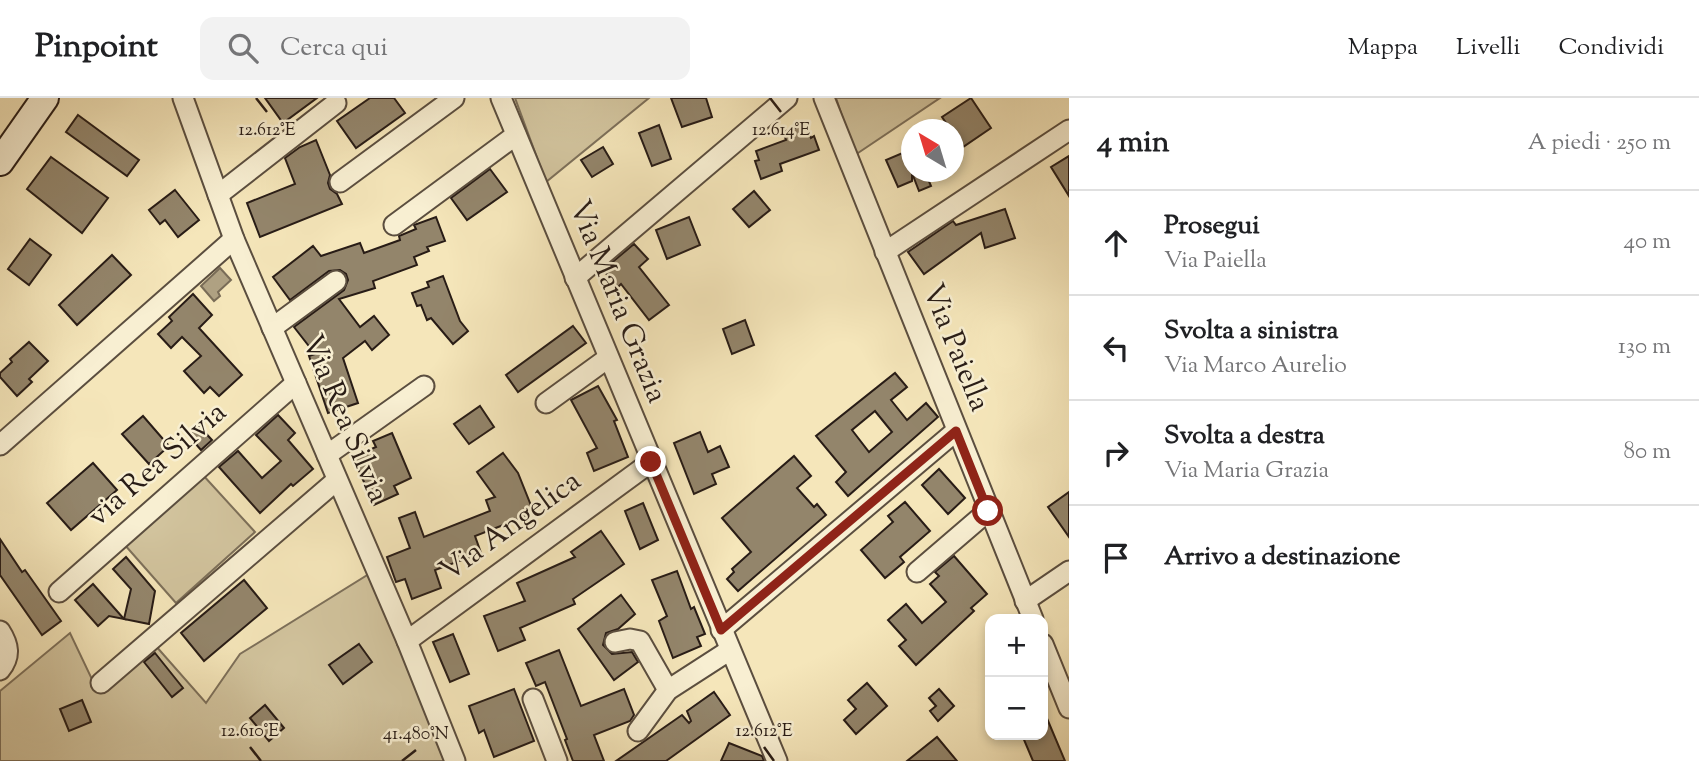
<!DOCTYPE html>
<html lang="it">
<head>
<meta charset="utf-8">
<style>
  body { margin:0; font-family:"Sorts Mill Goudy",serif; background:#f2f2f2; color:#202124 }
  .controls { position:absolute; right:21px; bottom:21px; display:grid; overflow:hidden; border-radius:14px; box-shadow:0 4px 10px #0003 }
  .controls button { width:63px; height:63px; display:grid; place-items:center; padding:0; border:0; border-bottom:2px solid #e0e0e0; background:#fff; color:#202124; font:35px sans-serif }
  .compass { position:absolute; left:901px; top:21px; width:63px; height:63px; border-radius:50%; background:#fff; box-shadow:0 4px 10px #0003; rotate:322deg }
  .stop { position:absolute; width:21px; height:21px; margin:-16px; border:5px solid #8f2418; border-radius:50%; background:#fff }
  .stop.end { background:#8f2418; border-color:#fff; box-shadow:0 2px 7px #0008 }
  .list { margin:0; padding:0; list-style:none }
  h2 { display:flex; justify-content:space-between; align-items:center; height:91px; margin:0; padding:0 28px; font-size:30px }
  h2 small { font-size:23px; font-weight:400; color:#757577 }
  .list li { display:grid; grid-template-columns:46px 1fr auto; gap:21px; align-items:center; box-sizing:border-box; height:105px; padding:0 28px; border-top:2px solid #e0e0e0 }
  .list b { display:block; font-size:26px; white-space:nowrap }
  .list p { margin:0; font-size:23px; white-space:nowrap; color:#757577 }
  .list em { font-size:23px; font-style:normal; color:#757577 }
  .icon { flex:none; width:38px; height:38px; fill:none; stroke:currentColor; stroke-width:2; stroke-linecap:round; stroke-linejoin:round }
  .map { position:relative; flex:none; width:1069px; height:663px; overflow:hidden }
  header { display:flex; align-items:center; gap:42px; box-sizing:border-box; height:98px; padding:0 35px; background:#fff; border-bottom:2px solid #e0e0e0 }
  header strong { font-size:33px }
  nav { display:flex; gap:38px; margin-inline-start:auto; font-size:24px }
  .search { width:490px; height:63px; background:#f2f2f2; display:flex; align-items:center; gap:18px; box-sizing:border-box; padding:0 24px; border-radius:14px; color:#757577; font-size:26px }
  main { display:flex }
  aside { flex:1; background:#fff }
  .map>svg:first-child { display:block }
  .green { fill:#d2c49e; stroke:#7d705a; stroke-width:2 }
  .water { fill:#afa182; stroke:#796c57; stroke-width:2 }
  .building { fill:#93856b; stroke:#281c16; stroke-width:2; fill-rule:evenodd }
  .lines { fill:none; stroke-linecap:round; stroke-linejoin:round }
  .street-casing { stroke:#5b4e3f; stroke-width:23 }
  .secondary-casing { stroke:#281c16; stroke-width:30 }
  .street { stroke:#f8efd2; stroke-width:19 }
  .secondary { stroke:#f8efd2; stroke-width:26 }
  .route { stroke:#8f2418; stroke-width:9 }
  .ticks { fill:none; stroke:#281c16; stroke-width:2.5 }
  .labels { text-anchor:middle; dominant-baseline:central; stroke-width:5; stroke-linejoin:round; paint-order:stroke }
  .street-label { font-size:30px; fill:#281c16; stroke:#f8efd2 }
  .ticks-label { font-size:18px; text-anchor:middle; fill:#281c16; stroke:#f8efd2; stroke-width:5; stroke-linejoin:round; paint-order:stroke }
</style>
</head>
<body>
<header>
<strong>Pinpoint</strong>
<div class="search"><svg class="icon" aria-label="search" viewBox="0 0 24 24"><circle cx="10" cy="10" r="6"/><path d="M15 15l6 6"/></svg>Cerca qui</div>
<nav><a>Mappa</a><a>Livelli</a><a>Condividi</a></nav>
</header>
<main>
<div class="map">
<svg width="1069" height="663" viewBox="0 0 1069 663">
  <rect width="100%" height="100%" fill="#f5e6ba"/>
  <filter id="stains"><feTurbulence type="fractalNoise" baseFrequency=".00286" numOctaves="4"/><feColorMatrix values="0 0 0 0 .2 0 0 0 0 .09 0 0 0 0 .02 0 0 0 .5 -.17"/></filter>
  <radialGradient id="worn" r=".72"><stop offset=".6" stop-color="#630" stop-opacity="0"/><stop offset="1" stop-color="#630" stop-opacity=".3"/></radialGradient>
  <g class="green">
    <polygon points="515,0 649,0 546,84"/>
    <polygon points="836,0 940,0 855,57"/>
    <polygon points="202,376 255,434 176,505 124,446"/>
    <polygon points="369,476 446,663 0,663 0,593 70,535 98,594 155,547 206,605 240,556"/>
  </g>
  <polygon class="water" points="220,170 231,182 218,194 220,198 214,203 201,188"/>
  <g class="building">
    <polygon points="265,0 317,0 283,25"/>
    <polygon points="370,0 394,0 405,15 356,50 337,23"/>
    <polygon points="671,0 706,0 712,19 682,29"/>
    <polygon points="971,0 991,30 963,49 954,36 954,32 951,32 942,19"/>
    <polygon points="78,17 139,62 127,78 66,34"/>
    <polygon points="806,26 811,40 814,38 819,52 780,66 782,73 761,81 755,63 759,62 756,53 786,42 783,34"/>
    <polygon points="659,27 671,61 652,68 639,35"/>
    <polygon points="316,42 330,77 328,85 330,91 337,96 342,106 260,139 247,105 295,86 285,60 300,49"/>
    <polygon points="603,49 613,66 592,79 581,62"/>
    <polygon points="912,51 912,74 925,74 931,88 919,93 912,75 912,83 898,89 886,62"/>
    <polygon points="1069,58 1069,98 1051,69"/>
    <polygon points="51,59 108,100 82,135 27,91"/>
    <polygon points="490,71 507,94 467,122 451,100"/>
    <polygon points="175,92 199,122 178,139 165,122 160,126 149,112"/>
    <polygon points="754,93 770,112 749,129 733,111"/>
    <polygon points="1005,111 1015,140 985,150 981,135 924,176 908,154 953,123 956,127"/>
    <polygon points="436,119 445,143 427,149 429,153 414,159 417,167 373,183 375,190 339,201 360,229 374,218 389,237 372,252 365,243 343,260 358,305 328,315 309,258 315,256 294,229 344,192 348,182 346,176 340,172 329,173 290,202 273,179 313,148 321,158 360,145 364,155 400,142 399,138 416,131 414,127"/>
    <polygon points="689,119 700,147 667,161 656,132"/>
    <polygon points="30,141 51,157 29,187 8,171"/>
    <polygon points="634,146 648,161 639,169 669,207 649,222 621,186 618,189 603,172"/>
    <polygon points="112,157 131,177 77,227 59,207"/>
    <polygon points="443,178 460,223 468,233 453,246 431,220 427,222 421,207 417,208 412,195 429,189 427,184"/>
    <polygon points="193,196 212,217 199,230 242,277 219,298 210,289 204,295 184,273 201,258 182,239 171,250 158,236 172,223 169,219"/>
    <polygon points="745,222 754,247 732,256 723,231"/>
    <polygon points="573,228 586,245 518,294 506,277"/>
    <polygon points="29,244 48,263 29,281 32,284 17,298 0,279 0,275 12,264 10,261"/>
    <path d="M 895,275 L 907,289 L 891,302 L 907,322 L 926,305 L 938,319 L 848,398 L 836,384 L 846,374 L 816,338 ZM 875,313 L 892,334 L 869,354 L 852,332 Z"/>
    <polygon points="598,288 617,322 614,323 628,359 594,373 587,355 597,350 571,302"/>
    <polygon points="480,308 494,329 469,346 454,326"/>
    <polygon points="278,317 295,335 288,342 313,371 293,388 291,386 260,415 219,369 238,353 262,380 281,363 256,337"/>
    <polygon points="143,318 169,348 149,366 122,336"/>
    <polygon points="199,328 212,342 201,352 188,337"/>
    <polygon points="700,334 708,354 720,348 729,369 712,376 716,386 694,396 674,345"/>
    <polygon points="392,335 411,380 394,388 398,396 374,407 353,359 376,349 373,343"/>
    <polygon points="503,355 518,375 534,415 475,438 481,455 435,472 441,490 412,501 405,481 396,484 387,459 410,450 399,420 415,414 424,439 490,413 486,402 495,399 477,374"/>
    <polygon points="794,358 811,378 797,390 814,409 817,406 826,417 738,493 727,481 734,474 732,471 751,454 722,420"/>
    <polygon points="93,365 117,392 71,432 47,405"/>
    <polygon points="939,371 965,400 948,416 922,387"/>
    <polygon points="1069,394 1069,439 1048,409"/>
    <polygon points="905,404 930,433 900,459 904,464 885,480 861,452 893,424 888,418"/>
    <polygon points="643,405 658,442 640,451 625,413"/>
    <polygon points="601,433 624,466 573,501 575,506 520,530 525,542 498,553 484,518 525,503 517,485 575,459 571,454"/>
    <polygon points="0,441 22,474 25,472 61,523 42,537 0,477"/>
    <polygon points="954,458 987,496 971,510 974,513 916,567 899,548 906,542 888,522 906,506 922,525 946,504 930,486 939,478 935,474"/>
    <polygon points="126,459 155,493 149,526 124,521 131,491 113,471"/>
    <polygon points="677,473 691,511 694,509 705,536 697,539 701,548 673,560 659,523 667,518 652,482"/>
    <polygon points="244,482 267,510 204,563 181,535"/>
    <polygon points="93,486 124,521 109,518 98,528 75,502"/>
    <polygon points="621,497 635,516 618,531 606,535 603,547 612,556 632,554 638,564 614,582 578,531"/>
    <polygon points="453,536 469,576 450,584 433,544"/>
    <polygon points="359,546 372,564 343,586 329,567"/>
    <polygon points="559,552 581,608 624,591 634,617 630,623 594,637 604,663 573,663 565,642 567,641 545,584 536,588 526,565"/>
    <polygon points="155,555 183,590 172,599 144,564"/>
    <polygon points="867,585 887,608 856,636 844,622 856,611 848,602"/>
    <polygon points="514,591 534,643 494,659 484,632 479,635 469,608"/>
    <polygon points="939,591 954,608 938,623 930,613 936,608 929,600"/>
    <polygon points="714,594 730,617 705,635 666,663 616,663 682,617 689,625 691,623 687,613"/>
    <polygon points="82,602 91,624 69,633 60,611"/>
    <polygon points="265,607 284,630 269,643 250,620"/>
    <polygon points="1043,611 1065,663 1033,663 1022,637 1043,637"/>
    <polygon points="937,639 957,663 907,663"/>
    <polygon points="729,645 762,658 764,663 721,663"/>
  </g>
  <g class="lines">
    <g class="street-casing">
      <g id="street">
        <polyline points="183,0 234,141 407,543 455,663"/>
        <polyline points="501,0 777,663"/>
        <polyline points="824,0 1033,521"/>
        <polyline points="340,84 454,0"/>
        <polyline points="218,97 336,5"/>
        <polyline points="394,127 516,37"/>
        <polyline points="885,154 1069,32"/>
        <polyline points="575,180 787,0"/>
        <polyline points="272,230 336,183"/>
        <polyline points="546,305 608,260"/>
        <polyline points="0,347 234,141"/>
        <polyline points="327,357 424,288"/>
        <polyline points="917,474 988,413"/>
        <polyline points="59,494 296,285"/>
        <polyline points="1025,503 1069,473"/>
        <polyline points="721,532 956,333"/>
        <path d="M 0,533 C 9,547 11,558 0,572"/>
        <polyline points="407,543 651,364"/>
        <polyline points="615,544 630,541 640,543 668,592"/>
        <polyline points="1043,546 1069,610"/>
        <polyline points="101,585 337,382"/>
        <polyline points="533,601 557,663"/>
        <polyline points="638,633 668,592 730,552"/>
      </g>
    </g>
    <g class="secondary-casing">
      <polyline id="secondary" points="0,64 45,0"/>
    </g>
    <use href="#street" class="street"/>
    <use href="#secondary" class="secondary"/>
  </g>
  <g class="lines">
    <polyline class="route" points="651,364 721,532 956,333 988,413"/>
  </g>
  <path class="ticks" d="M 256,0 L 267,14M 770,0 L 781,14M 250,649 L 261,663M 764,649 L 774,663M 402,663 L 416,652"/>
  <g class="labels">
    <g class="street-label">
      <text transform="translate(617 204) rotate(68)">Via Maria Grazia</text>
      <text transform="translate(955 250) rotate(68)">Via Paiella</text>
      <text transform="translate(344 321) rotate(67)">Via Rea Silvia</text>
      <text transform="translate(158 367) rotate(-41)">via Rea Silvia</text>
      <text transform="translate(511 429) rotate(-36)">Via Angelica</text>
    </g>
  </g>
  <g class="ticks-label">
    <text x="267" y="37">12.612°E</text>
    <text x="781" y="37">12.614°E</text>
    <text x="250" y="638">12.610°E</text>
    <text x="764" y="638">12.612°E</text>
    <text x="416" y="641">41.480°N</text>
  </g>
  <rect width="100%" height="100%" filter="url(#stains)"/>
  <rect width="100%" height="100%" fill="url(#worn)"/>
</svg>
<div class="controls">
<button>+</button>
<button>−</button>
</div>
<svg class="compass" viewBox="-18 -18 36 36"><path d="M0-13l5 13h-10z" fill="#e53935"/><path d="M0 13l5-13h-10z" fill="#757577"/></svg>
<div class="stop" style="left:988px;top:413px"></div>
<div class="stop end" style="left:651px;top:364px"></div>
</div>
<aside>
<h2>4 min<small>A piedi · 250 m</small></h2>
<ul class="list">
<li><svg class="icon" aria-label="ahead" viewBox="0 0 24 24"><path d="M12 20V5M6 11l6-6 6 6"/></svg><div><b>Prosegui</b><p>Via Paiella</p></div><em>40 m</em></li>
<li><svg class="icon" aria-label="left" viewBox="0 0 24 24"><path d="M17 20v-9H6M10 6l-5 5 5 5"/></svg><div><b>Svolta a sinistra</b><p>Via Marco Aurelio</p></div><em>130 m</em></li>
<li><svg class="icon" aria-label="right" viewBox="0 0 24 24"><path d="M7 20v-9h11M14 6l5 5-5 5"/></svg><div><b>Svolta a destra</b><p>Via Maria Grazia</p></div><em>80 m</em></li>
<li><svg class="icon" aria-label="arrive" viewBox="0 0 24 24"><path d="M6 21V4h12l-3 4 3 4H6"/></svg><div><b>Arrivo a destinazione</b></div></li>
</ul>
</aside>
</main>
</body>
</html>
